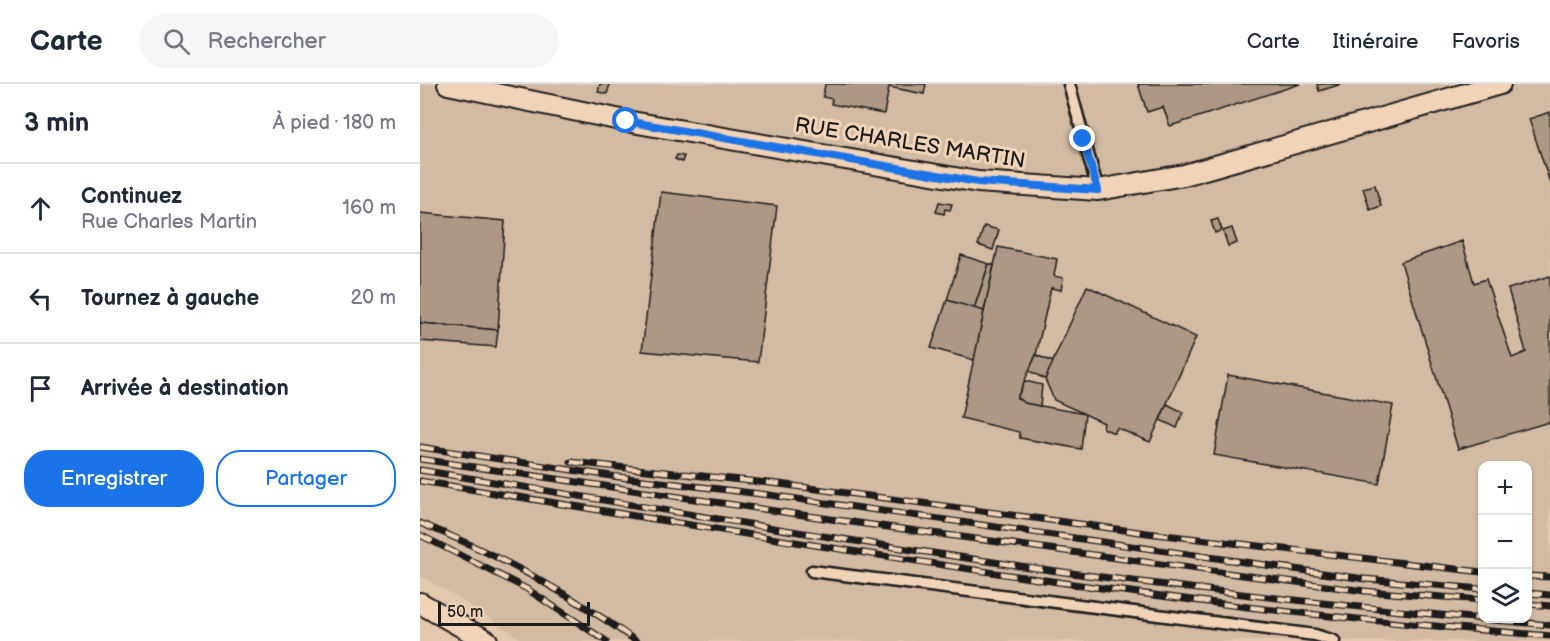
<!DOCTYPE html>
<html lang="fr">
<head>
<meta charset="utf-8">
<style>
  body { margin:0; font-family:"Balsamiq Sans",sans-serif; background:#f6f6f7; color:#1f2937 }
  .controls { position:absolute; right:18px; bottom:18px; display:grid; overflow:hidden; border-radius:12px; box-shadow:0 2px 4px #0004 }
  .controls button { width:54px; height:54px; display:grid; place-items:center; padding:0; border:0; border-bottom:2px solid #e0e1e3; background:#fff; color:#1f2937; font:30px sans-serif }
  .scale { position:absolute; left:18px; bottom:15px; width:152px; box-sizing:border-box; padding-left:6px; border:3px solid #1c1c1c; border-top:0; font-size:16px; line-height:21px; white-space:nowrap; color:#1c1c1c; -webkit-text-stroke:4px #f1d4b7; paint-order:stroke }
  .stop { position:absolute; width:18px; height:18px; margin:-14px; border:4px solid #1a73e8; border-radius:50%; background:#fff }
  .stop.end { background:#1a73e8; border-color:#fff; box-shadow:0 2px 6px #0008 }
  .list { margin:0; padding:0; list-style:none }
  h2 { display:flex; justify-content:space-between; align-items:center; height:78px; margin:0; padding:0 24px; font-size:26px }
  h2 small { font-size:20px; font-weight:400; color:#747a83 }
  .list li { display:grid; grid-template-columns:39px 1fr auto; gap:18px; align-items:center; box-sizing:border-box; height:90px; padding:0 24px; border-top:2px solid #e0e1e3 }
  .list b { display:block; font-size:22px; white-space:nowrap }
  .list p { margin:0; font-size:20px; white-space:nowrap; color:#747a83 }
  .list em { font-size:20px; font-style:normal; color:#747a83 }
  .actions { display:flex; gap:12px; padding:18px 24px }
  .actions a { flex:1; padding:14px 0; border:2px solid #1a73e8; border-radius:24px; text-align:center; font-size:21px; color:#1a73e8 }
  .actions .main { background:#1a73e8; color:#fff }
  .icon { flex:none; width:33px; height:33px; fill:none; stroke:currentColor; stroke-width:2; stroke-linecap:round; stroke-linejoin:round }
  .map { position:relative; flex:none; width:1130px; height:557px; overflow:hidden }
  header { display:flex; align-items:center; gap:36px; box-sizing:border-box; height:84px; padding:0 30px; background:#fff; border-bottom:2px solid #e0e1e3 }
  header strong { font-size:28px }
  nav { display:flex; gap:33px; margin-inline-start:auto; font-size:21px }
  .search { width:420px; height:54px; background:#f6f6f7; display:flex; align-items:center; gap:15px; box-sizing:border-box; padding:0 21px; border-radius:33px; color:#747a83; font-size:22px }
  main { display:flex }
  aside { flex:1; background:#fff }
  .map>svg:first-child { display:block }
  .built { fill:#d3baa2; fill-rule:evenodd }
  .building { fill:#ac9885; stroke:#1c1c1c; stroke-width:1.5 }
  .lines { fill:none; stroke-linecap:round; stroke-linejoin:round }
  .lane-casing { stroke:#1c1c1c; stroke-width:15 }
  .street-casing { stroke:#1c1c1c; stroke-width:24 }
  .lane { stroke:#f1d4b7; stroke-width:10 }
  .street { stroke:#f1d4b7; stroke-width:20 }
  .rail-casing { stroke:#1c1c1c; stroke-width:7 }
  .rail { stroke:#f1d4b7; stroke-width:4.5; stroke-dasharray:14; stroke-linecap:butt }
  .route { stroke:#1a73e8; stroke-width:8 }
  .labels { text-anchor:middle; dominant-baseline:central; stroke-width:6; stroke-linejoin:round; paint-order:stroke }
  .street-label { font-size:21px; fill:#1c1c1c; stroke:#f1d4b7 }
</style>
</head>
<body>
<header>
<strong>Carte</strong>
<div class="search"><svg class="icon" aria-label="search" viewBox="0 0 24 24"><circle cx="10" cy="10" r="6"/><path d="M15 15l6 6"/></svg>Rechercher</div>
<nav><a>Carte</a><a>Itinéraire</a><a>Favoris</a></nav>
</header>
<main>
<aside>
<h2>3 min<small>À pied · 180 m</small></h2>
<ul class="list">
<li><svg class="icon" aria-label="ahead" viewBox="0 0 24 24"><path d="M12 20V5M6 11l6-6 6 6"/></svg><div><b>Continuez</b><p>Rue Charles Martin</p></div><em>160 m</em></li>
<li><svg class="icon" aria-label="left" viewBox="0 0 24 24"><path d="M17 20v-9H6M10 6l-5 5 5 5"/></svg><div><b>Tournez à gauche</b></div><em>20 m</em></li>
<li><svg class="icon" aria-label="arrive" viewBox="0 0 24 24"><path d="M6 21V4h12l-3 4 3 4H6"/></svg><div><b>Arrivée à destination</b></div></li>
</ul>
<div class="actions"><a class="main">Enregistrer</a><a>Partager</a></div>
</aside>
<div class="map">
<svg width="1130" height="557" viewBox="0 0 1130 557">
  <rect width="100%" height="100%" fill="#e4c9ae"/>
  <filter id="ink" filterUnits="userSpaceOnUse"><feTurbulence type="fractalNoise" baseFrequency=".0167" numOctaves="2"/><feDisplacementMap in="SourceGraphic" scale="12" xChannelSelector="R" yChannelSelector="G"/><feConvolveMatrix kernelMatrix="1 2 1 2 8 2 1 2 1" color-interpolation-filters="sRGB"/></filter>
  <g filter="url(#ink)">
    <path class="built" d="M 0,0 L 1130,0 L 1130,557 L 104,557 L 37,513 L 0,492 ZM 1062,382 L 1108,382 L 1108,534 L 1062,534 Z"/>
    <g class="building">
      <polygon points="180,0 190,0 187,10 178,8"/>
      <polygon points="405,0 506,0 504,10 469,3 464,30 411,20 412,15 403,13"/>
      <polygon points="718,0 880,0 750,42 743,23 727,28"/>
      <polygon points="897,0 922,0 899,7"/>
      <polygon points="1130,28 1130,99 1109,35"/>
      <polygon points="257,71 264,72 262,78 255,75"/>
      <polygon points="955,101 961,122 950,126 943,104"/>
      <polygon points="241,108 357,122 338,278 222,267"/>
      <polygon points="519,118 532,120 530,126 525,125 524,130 516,128"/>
      <polygon points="0,129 85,137 78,246 0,239"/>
      <polygon points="798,135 802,146 795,149 791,137"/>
      <polygon points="564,142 579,146 573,166 558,161"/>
      <polygon points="812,144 817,159 808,162 803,147"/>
      <polygon points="1042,157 1054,199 1066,195 1092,274 1106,268 1088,205 1130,192 1130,342 1129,338 1038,365 981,178"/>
      <polygon points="578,163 637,175 634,192 643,194 641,206 631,204 616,271 597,314 605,319 665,330 661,365 600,354 599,348 541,334"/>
      <polygon points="541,171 569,180 554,225 527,216"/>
      <polygon points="569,180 574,181 564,227 554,225"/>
      <polygon points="667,202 776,253 730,358 697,344 694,349 683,344 684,339 634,316 625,295"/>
      <polygon points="527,216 564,227 554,276 511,264"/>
      <polygon points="0,239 78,246 76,263 0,257"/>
      <polygon points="616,271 633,278 625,295 609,287"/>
      <polygon points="808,291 973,321 959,400 794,371"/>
      <polygon points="605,297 622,301 620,322 605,319 597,314"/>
      <polygon points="747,320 763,328 757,344 740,336"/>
    </g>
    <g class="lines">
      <g class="lane-casing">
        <g id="lane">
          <polyline points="649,0 678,106"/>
          <polyline points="392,487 895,551 914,557"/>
        </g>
      </g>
      <g class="street-casing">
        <g id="street">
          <polyline points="28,0 206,37 558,98 678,106 764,91 1080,0"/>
          <polyline points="0,519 67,557"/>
        </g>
      </g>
      <use href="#lane" class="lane"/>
      <use href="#street" class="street"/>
      <g class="rail-casing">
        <g id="rail">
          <polyline points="0,363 191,392 349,411 945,495 1062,505"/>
          <polyline points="0,375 431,438 792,487 945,507 1062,516"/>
          <polyline points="151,378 359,400 727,449 1062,488"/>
          <path d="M 0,386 C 217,421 433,459 651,489 C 810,510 970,527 1130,541"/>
          <path d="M 0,397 C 262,439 524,485 788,518 C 901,533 1016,542 1130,552"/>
          <path d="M 0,439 C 77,470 149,509 216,557"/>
          <polyline points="0,451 107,505 186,557"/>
          <polyline points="1108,492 1130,493"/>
          <polyline points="1108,509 1130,511"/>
          <polyline points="1108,520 1130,522"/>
        </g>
      </g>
      <use href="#rail" class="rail"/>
    </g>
  </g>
  <g class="lines" filter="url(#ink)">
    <polyline class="route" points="206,37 558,98 678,106 663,55"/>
  </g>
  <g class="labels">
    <g class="street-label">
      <text transform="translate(490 59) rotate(9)">RUE CHARLES MARTIN</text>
    </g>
  </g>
</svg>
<div class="controls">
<button>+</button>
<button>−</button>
<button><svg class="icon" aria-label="layers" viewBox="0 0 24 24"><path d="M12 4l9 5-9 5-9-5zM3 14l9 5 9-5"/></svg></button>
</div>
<div class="scale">50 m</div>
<div class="stop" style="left:206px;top:37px"></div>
<div class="stop end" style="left:663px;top:55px"></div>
</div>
</main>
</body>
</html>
